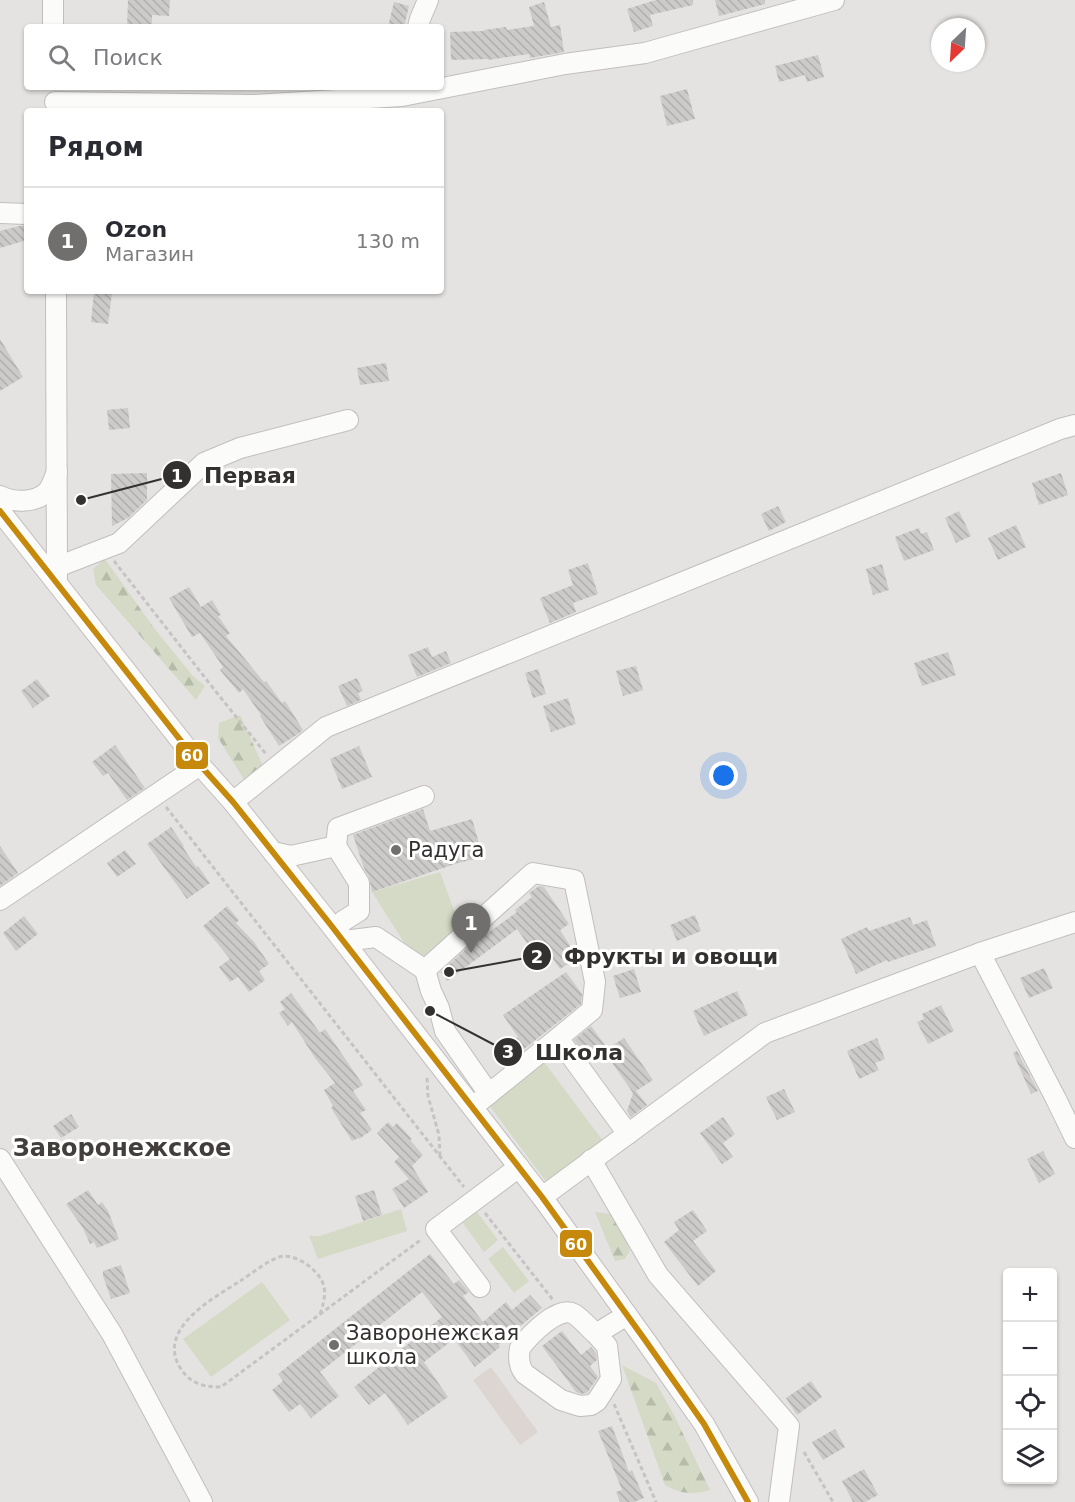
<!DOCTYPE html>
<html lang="ru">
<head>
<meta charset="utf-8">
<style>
  body { margin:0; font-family:"DejaVu Sans",sans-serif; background:#f2f2f3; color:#2b2b33 }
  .controls { position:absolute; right:18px; bottom:18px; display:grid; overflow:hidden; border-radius:6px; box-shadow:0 2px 4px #0004 }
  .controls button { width:54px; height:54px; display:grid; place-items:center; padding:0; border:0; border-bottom:2px solid #e1e1e2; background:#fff; color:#2b2b33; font:30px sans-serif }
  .compass { position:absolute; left:931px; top:18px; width:54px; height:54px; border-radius:50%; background:#fff; box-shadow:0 2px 4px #0004; rotate:205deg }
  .you { position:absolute; left:724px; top:776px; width:21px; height:21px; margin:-15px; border:4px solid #fff; border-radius:50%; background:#1a73e8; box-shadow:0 0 0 9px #1a73e833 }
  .badge { display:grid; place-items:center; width:39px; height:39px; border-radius:50%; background:#716f6d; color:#fff; font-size:20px; font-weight:700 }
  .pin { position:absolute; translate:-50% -50px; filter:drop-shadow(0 2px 3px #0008) }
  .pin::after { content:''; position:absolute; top:32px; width:21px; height:18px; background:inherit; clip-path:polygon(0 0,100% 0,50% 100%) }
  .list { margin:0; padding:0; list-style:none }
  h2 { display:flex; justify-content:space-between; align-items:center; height:78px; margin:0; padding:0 24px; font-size:26px }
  h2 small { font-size:20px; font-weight:400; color:#7c7c81 }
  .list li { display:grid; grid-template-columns:39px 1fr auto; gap:18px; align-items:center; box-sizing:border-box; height:108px; padding:0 24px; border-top:2px solid #e1e1e2 }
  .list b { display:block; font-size:22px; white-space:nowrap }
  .list p { margin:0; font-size:20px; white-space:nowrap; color:#7c7c81 }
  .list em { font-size:20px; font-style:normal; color:#7c7c81 }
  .icon { flex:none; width:33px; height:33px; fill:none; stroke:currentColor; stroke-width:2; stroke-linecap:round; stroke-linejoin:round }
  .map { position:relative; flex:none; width:1075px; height:1502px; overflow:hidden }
  .search { position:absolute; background:#fff; box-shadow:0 2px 4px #0004; left:24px; top:24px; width:420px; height:66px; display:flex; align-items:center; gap:15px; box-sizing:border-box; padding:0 21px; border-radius:6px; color:#7c7c81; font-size:22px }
  .panel { position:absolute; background:#fff; box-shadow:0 2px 4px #0004; left:24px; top:108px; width:420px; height:186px; border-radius:6px }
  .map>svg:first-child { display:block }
  .built { fill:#ddd5d1 }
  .green { fill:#d4dac5 }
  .forest { fill:url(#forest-firs) }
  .building { fill:url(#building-back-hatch) }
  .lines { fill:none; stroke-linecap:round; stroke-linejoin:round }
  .minor-casing { stroke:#c1bfbe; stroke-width:22 }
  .path { stroke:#c5c4c4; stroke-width:3; stroke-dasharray:4.5 3; stroke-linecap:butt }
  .minor { stroke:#fbfbfa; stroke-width:20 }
  .bus-1-casing { stroke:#fff; stroke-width:10 }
  .bus-1 { stroke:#c6890c; stroke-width:6 }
  .poi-dot { fill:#716f6d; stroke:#fff; stroke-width:2 }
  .labels { text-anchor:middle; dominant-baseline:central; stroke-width:6; stroke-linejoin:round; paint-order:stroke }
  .poi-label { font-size:21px; fill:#33312f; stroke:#fff; text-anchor:start }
  .quarter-label { font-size:24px; font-weight:bold; fill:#423e3b; stroke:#fff }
  .leader { fill:none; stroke:#33312f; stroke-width:2 }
  .callout-dot { fill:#33312f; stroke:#fff; stroke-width:2 }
  .mark-label { font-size:18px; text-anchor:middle; font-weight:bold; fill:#fff }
  .callout-label { font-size:22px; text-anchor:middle; font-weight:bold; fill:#33312f; stroke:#fff; stroke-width:6; stroke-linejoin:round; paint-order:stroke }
  .line-badge { stroke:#fff; stroke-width:2 }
  .badge-label { font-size:16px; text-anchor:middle; font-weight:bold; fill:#fff }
</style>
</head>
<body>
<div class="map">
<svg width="1075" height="1502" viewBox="0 0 1075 1502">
  <defs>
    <pattern id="forest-firs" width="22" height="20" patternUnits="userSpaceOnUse" patternTransform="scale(1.5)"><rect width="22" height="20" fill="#d4dac5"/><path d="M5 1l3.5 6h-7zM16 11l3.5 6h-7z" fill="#b6bcaa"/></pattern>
    <pattern id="building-back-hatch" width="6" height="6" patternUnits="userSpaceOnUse" patternTransform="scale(1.5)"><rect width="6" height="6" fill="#cdcbca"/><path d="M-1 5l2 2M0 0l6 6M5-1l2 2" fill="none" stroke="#b0afae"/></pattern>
  </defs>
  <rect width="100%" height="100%" fill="#e5e3e1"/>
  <polygon class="built" points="491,1367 538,1432 520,1445 473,1380"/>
  <g class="green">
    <polygon points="440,872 454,910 465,910 463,929 434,955 412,955 372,892"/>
    <polygon points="542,1059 606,1145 550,1187 486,1101"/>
    <polygon points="401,1209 407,1231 318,1259 309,1236 320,1236"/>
    <polygon points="477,1212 498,1240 484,1252 463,1223"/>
    <polygon points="503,1247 529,1281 514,1293 488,1259"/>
    <polygon points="262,1282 290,1320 211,1377 183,1339"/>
  </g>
  <g class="forest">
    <polygon points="105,559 154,628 193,676 205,686 196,700 96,585 93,569"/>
    <polygon points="240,715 263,766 247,784 218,738 219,723"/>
    <polygon points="595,1212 617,1215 630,1251 625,1259 615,1261"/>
    <path d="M 622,1365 L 656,1383 L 675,1417 L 710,1490 C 693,1495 680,1494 665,1485 Z"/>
  </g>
  <g class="building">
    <polygon points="128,0 170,0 169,16 152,15 152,27 127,27"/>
    <polygon points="656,0 693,0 693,5 650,15 653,26 634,32 627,9"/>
    <polygon points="715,0 765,0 765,4 719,16"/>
    <polygon points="394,2 409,6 404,27 388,27"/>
    <polygon points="544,2 551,27 560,25 564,52 530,58 529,54 488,60 488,59 451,60 450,32 484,31 484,30 506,27 507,30 534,26 529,7"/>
    <polygon points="818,55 824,77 807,82 805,75 779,82 775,66"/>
    <polygon points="687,89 695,119 667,126 660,96"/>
    <polygon points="19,226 27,226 27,240 0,248 0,231"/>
    <polygon points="94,292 112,293 108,324 91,322"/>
    <polygon points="0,339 23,377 0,391"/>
    <polygon points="386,363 389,381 360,385 357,368"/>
    <polygon points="128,408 130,428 109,430 107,410"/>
    <polygon points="147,473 147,500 128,518 112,526 111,474"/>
    <polygon points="1061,473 1068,495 1039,505 1032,483"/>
    <polygon points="778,506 786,522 769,531 761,514"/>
    <polygon points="959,511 971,536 956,543 945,518"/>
    <polygon points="1016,525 1026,547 998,560 988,538"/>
    <polygon points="919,528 921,534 927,532 934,550 904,561 895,537"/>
    <polygon points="588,563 598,594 573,603 576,612 550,623 540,598 573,585 568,570"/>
    <polygon points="882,564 889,590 873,595 866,569"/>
    <polygon points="189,587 201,607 212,600 221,615 218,616 230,633 226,636 264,682 266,681 282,703 285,701 303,730 298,734 279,746 260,716 261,715 243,689 239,693 220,670 223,667 200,633 192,637 169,598"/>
    <polygon points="428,647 432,657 446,651 451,663 417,677 408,655"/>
    <polygon points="948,652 956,675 922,686 914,663"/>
    <polygon points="636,666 643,690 623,696 616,671"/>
    <polygon points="538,669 546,694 533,698 525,673"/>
    <polygon points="357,678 363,691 358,693 361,700 347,706 338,686"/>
    <polygon points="37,679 50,696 33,708 21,691"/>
    <polygon points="568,698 576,724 551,732 543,706"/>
    <polygon points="115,745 145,788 127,800 108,773 103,776 92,762"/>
    <polygon points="359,746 372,777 342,789 330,759"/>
    <polygon points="423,809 430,831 472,819 483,857 458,863 372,892 369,877 364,868 353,835"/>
    <polygon points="171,827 184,846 183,847 196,867 198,866 210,883 187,899 147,844"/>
    <polygon points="0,846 18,873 0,886"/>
    <polygon points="125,850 136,864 117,877 107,863"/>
    <polygon points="539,886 544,887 569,924 560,930 578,958 560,969 547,950 537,957 517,929 447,981 441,972 466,949 517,912 515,910 532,897 529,893"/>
    <polygon points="227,906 239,920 236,923 254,942 269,964 259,971 265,980 249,992 238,977 230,982 219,967 230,959 203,926"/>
    <polygon points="695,915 701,931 677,941 670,925"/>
    <polygon points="24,916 38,934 16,951 3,933"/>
    <polygon points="910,917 913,925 927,920 936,946 888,962 887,960 856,974 841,939 867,927 869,931"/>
    <polygon points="1044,968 1053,988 1029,998 1020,978"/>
    <polygon points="634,969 641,992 620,998 613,976"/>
    <polygon points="566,972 582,994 581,1004 519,1053 511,1042 518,1037 503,1015"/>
    <polygon points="737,991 748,1015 704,1036 693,1011"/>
    <polygon points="291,993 320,1033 325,1029 363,1085 353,1091 366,1110 360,1113 372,1130 359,1139 358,1138 352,1141 331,1108 333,1106 324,1090 335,1083 315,1058 292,1022 288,1026 279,1013 285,1009 280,1002"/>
    <polygon points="941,1005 954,1031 928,1044 917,1022 924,1019 922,1014"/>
    <polygon points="591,1026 605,1045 587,1058 574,1040"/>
    <polygon points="624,1038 653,1080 636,1091 647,1105 631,1117 627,1111 633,1093 604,1051"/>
    <polygon points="877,1038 885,1059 875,1063 879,1070 859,1079 847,1051"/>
    <polygon points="1017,1051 1038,1091 1031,1094 1013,1053"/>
    <polygon points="784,1089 795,1112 777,1120 766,1097"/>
    <polygon points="71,1114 79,1127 61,1138 53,1126"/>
    <polygon points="723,1117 735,1134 723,1143 733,1157 722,1164 700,1133"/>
    <polygon points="388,1122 393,1127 397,1123 412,1139 410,1140 423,1155 412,1166 428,1192 404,1208 392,1189 409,1179 394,1162 399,1157 377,1133"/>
    <polygon points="1043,1151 1055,1174 1039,1183 1027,1159"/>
    <polygon points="88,1190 98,1205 102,1202 108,1211 119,1239 97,1248 94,1242 90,1244 83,1228 66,1204"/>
    <polygon points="374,1190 382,1215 363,1221 355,1196"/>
    <polygon points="693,1210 707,1231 693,1241 716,1271 698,1286 664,1242 679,1230 674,1222"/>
    <polygon points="430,1254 454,1284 459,1280 469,1292 463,1296 483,1322 506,1302 512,1310 530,1295 542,1308 498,1345 500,1347 475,1367 454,1339 424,1362 448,1397 408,1425 385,1393 369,1405 354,1387 442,1317 422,1292 320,1372 339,1396 311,1418 300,1404 289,1412 272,1390 283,1381 278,1374"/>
    <polygon points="121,1265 130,1293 111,1299 103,1276 103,1271"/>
    <polygon points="562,1331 581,1355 591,1347 596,1353 597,1360 590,1366 598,1377 587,1393 581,1394 576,1392 542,1346"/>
    <polygon points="811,1381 822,1397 797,1415 786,1398"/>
    <polygon points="612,1426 629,1472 632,1470 644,1498 634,1502 620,1502 616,1492 622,1490 598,1431"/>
    <polygon points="835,1429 845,1447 823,1460 812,1442"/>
    <polygon points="864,1469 878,1495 865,1502 853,1502 842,1481"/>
  </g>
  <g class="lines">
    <g class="minor-casing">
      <g id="minor">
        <polyline points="53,0 53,27"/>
        <polyline points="418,27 420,19 428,0"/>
        <polyline points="55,102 253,105 402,96 565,64 645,53 834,0"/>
        <polyline points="0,213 27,214"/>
        <polyline points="56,291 57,579"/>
        <path d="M 0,496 C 14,503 36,503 48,491 C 52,486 54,478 57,472"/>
        <polyline points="0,511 200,765 233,802 330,924 542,1197 645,1340 704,1424 748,1502"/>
        <polyline points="57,567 119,543 204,463 240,448 348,420"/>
        <polyline points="233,802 326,727 1060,429 1075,425"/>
        <polyline points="336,846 338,828 424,796"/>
        <polyline points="273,852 291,856 336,846 359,883 359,911 343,921 336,931"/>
        <polyline points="0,900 200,765"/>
        <polyline points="344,941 376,937 425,970 431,991 439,1008 445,1031 489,1094"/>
        <polyline points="980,953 1056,1099 1075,1138"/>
        <polyline points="425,970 533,873 574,880 595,982 592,1010 558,1038"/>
        <polyline points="480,1101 558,1038 628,1134"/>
        <polyline points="0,1159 112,1334 202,1502"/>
        <polyline points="591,1160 658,1275 789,1426 779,1502"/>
        <polyline points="542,1197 765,1033 980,953 1075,922"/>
        <polyline points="480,1287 436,1229 519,1167"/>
        <path d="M 596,1334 L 607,1346 L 611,1379 L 597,1401 L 591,1405 L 580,1406 L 561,1400 L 525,1374 C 519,1367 518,1358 520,1348 C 529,1336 558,1305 574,1314 C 582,1319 589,1328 596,1334 L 627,1315"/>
      </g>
    </g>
    <g class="path">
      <polyline points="114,561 217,693 266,754"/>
      <polyline points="166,807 464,1187"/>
      <polyline points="427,1078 428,1096 439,1135 440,1157"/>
      <polyline points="485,1213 553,1300"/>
      <path d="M 320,1314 C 323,1305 326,1296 324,1287 C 321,1271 295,1252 279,1257 C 267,1261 250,1275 240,1281 C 212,1299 155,1330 181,1369 C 191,1384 204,1387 221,1387 L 422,1239"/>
      <polyline points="614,1404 656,1502"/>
      <polyline points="804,1452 833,1502"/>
    </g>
    <use href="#minor" class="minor"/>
    <g class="bus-1-casing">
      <polyline id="bus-1" points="0,511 200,765 233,802 330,924 542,1197 645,1340 704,1424 748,1502"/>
    </g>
    <use href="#bus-1" class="bus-1"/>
  </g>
  <g class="poi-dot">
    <circle cx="396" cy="850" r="6"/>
    <circle cx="334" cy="1345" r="6"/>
  </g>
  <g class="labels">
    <g class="poi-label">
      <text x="408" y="850">Радуга</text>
      <text x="346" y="1333">Заворонежская<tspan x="346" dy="24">школа</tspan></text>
    </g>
    <g class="quarter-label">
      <text x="122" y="1148">Заворонежское</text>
    </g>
  </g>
  <path class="leader" d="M81 500L177 475M449 972L537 956M430 1011L508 1052"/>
  <g class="callout-dot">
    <circle cx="81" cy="500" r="6"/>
    <circle cx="449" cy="972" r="6"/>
    <circle cx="430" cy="1011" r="6"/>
    <circle cx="177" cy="475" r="15"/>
    <circle cx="537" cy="956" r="15"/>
    <circle cx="508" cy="1052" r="15"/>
  </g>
  <g class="mark-label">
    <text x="177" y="482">1</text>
    <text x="537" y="963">2</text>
    <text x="508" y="1058">3</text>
  </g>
  <g class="callout-label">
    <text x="250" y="483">Первая</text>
    <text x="671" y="964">Фрукты и овощи</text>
    <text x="579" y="1060">Школа</text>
  </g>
  <g class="line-badge">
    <rect x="175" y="741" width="34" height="29" rx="6" fill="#c6890c"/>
    <rect x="559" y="1229" width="34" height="29" rx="6" fill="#c6890c"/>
  </g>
  <g class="badge-label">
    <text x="192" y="761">60</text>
    <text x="576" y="1250">60</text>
  </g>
</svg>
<div class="controls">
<button>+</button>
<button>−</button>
<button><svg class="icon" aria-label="locate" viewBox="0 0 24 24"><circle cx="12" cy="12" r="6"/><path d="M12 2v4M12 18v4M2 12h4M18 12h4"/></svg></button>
<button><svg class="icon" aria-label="layers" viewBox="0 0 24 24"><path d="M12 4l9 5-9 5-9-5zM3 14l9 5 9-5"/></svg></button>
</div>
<svg class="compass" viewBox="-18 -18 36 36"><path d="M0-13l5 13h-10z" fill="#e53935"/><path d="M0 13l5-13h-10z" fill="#7c7c81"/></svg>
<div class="you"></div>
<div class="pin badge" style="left:471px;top:953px">1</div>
<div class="search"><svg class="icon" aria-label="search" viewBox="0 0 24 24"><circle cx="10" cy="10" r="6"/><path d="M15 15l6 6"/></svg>Поиск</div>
<section class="panel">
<h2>Рядом<small></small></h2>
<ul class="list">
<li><span class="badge">1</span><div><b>Ozon</b><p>Магазин</p></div><em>130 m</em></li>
</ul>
</section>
</div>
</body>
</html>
